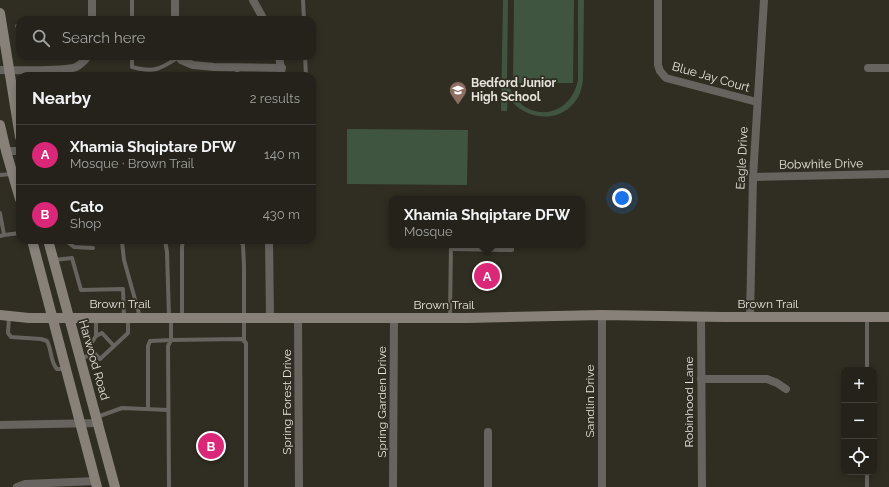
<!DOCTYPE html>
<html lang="en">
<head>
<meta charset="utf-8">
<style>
  body { margin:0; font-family:Raleway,sans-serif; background:#2c2a23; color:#f1f3f6 }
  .controls { position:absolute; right:12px; bottom:12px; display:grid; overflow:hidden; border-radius:8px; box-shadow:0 2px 6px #0003 }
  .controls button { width:36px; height:36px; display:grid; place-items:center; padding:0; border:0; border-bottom:1px solid #413f39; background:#24221a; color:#f1f3f6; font:20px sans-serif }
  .you { position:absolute; left:622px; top:198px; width:14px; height:14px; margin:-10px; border:3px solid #fff; border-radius:50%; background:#1a73e8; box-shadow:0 0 0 6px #1a73e833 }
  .badge { display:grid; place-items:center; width:26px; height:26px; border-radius:50%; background:#db2777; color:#fff; font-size:13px; font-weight:700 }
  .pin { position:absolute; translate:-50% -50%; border:2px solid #fff; box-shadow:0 1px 4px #0006 }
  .popup { position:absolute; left:389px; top:196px; width:196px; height:52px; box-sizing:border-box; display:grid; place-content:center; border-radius:8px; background:#24221a; filter:drop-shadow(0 1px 3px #0005); font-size:13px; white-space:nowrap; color:#a3a4a2 }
  .popup b { font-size:15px; color:#f1f3f6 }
  .popup::after { content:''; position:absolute; left:50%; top:100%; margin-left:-8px; border:8px solid transparent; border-top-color:#24221a }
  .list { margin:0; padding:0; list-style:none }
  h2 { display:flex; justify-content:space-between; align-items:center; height:52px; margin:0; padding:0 16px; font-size:17px }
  h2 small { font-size:13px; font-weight:400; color:#a3a4a2 }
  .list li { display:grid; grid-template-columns:26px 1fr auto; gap:12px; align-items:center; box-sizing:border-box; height:60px; padding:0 16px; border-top:1px solid #413f39 }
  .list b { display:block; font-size:15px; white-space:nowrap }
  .list p { margin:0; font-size:13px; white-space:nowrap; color:#a3a4a2 }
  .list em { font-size:13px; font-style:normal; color:#a3a4a2 }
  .icon { flex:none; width:22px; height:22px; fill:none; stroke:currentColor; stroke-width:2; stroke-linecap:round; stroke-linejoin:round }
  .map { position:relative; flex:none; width:889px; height:487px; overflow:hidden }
  .search { position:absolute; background:#24221a; box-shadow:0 2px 6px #0003; left:16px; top:16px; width:300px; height:44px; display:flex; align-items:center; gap:10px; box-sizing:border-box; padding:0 14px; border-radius:12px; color:#a3a4a2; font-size:15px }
  .panel { position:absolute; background:#24221a; box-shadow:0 2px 6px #0003; left:16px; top:72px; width:300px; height:172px; border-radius:12px }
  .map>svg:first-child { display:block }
  .green { fill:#40553f }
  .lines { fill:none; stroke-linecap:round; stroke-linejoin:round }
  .lane { stroke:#67635e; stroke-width:4 }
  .street { stroke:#67635e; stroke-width:8 }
  .secondary { stroke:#87817a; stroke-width:10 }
  .labels { text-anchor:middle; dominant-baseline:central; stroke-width:3.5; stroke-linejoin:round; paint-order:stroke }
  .street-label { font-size:12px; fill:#e5e3dc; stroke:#302d22 }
  .poi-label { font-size:12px; font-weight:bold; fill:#e5e3dc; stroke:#302d22; text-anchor:start }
</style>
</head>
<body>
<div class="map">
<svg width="889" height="487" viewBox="0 0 889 487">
  <rect width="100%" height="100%" fill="#302d22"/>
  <g class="green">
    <path d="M 503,0 L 508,0 L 507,79 C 516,122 569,124 578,80 L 578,0 L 584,0 L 583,79 C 582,88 580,97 573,104 C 555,125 521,118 508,96 L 507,111 L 501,111 Z"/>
    <polygon points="514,0 574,0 573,83 513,83"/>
    <polygon points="347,129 468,130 467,185 347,184"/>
  </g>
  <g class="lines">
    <g class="lane">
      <polyline points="132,0 132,20"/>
      <polyline points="303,0 304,20"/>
      <polyline points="17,26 20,26"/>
      <path d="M 132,56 L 132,67 C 155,73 160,69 179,57"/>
      <polyline points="305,56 306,76"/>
      <polyline points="237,76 237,67"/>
      <polyline points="0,175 12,174"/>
      <polyline points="0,213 4,235 0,236"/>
      <polyline points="4,235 20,233"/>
      <polyline points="65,240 74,247 93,248"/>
      <polyline points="124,240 122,242 124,260 140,317"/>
      <polyline points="165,240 167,252 169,317"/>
      <polyline points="240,240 243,245 244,266 244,340"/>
      <polyline points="451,249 512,250 512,245"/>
      <polyline points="54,260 72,258 81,290 123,289 124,317"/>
      <path d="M 9,316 L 8,333 L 11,337 L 41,339 L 47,341 C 52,350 50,362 57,369 L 65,369"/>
      <polyline points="182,317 182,247 183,240"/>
      <polyline points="450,317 451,245"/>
      <polyline points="96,318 96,336 102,333 114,346"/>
      <polyline points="95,354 89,347 96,336"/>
      <polyline points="81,358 95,354 100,359 128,333 128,318"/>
      <polyline points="867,370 867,318"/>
      <polyline points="148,409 148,346 150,341 171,340 171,319"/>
      <polyline points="97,417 122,408 168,410"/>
      <polyline points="867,472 867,487"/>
      <polyline points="169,487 168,346 171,340 242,339 246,343 246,487"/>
    </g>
    <g class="street">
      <polyline points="175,0 175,20"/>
      <polyline points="253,0 264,20"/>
      <polyline points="658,0 658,65 660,71 666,78 757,102"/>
      <polyline points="92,20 92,0"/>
      <polyline points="179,56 181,60 193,65 214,67 282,68"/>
      <polyline points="279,56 282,76"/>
      <polyline points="868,68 889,68"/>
      <path d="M 0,70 C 15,70 65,72 76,67 C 81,64 85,61 88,56"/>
      <polyline points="6,151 20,151"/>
      <polyline points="753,177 889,174"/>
      <polyline points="269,240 270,317"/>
      <polyline points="298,317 299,487"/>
      <polyline points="701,317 702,487"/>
      <polyline points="750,317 753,177 764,0"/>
      <polyline points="701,379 767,379 777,383 786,389"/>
      <polyline points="0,425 99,423"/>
      <polyline points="17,487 25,484 96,481"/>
      <polyline points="393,487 394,318"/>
      <polyline points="488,487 488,432"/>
      <polyline points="602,487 602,315"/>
    </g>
    <g class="secondary">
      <polyline points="0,13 20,137"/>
      <polyline points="0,125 6,151 20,199"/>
      <polyline points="32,240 97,487"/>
      <polyline points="48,240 115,487"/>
      <polyline points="0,315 29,318 468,318 602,315 724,317 889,317"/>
    </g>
  </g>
  <defs>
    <g id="school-pin" transform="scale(0.9)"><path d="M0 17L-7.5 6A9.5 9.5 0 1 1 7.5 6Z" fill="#8d6e63" stroke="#302d22"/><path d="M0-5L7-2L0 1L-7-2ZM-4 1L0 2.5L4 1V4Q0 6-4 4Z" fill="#fff"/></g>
  </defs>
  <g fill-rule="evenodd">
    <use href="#school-pin" x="458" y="90"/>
  </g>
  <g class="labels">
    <g class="street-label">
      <text transform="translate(711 77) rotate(16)">Blue Jay Court</text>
      <text transform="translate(742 158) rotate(-87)">Eagle Drive</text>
      <text transform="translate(821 164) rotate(-1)">Bobwhite Drive</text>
      <text x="120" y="304">Brown Trail</text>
      <text x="768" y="304">Brown Trail</text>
      <text x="444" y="305">Brown Trail</text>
      <text transform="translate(94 360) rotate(74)">Harwood Road</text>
      <text transform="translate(590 401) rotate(-90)">Sandlin Drive</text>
      <text transform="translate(287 402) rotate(-90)">Spring Forest Drive</text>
      <text transform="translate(382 402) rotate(-90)">Spring Garden Drive</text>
      <text transform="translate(689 402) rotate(-90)">Robinhood Lane</text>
    </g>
    <g class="poi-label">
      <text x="471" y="83">Bedford Junior<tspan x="471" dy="14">High School</tspan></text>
    </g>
  </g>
</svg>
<div class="controls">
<button>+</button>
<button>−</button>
<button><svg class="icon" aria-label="locate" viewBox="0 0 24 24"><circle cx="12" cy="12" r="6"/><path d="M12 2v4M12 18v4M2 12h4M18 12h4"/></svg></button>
</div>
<div class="you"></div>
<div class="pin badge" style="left:487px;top:276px">A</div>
<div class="popup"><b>Xhamia Shqiptare DFW</b>Mosque</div>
<div class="pin badge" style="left:211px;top:446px">B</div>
<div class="search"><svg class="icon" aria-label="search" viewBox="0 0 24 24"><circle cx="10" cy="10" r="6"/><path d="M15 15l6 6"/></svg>Search here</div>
<section class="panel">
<h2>Nearby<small>2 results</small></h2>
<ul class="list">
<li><span class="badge">A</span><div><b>Xhamia Shqiptare DFW</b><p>Mosque · Brown Trail</p></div><em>140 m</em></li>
<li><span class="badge">B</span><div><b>Cato</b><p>Shop</p></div><em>430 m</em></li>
</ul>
</section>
</div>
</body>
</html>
